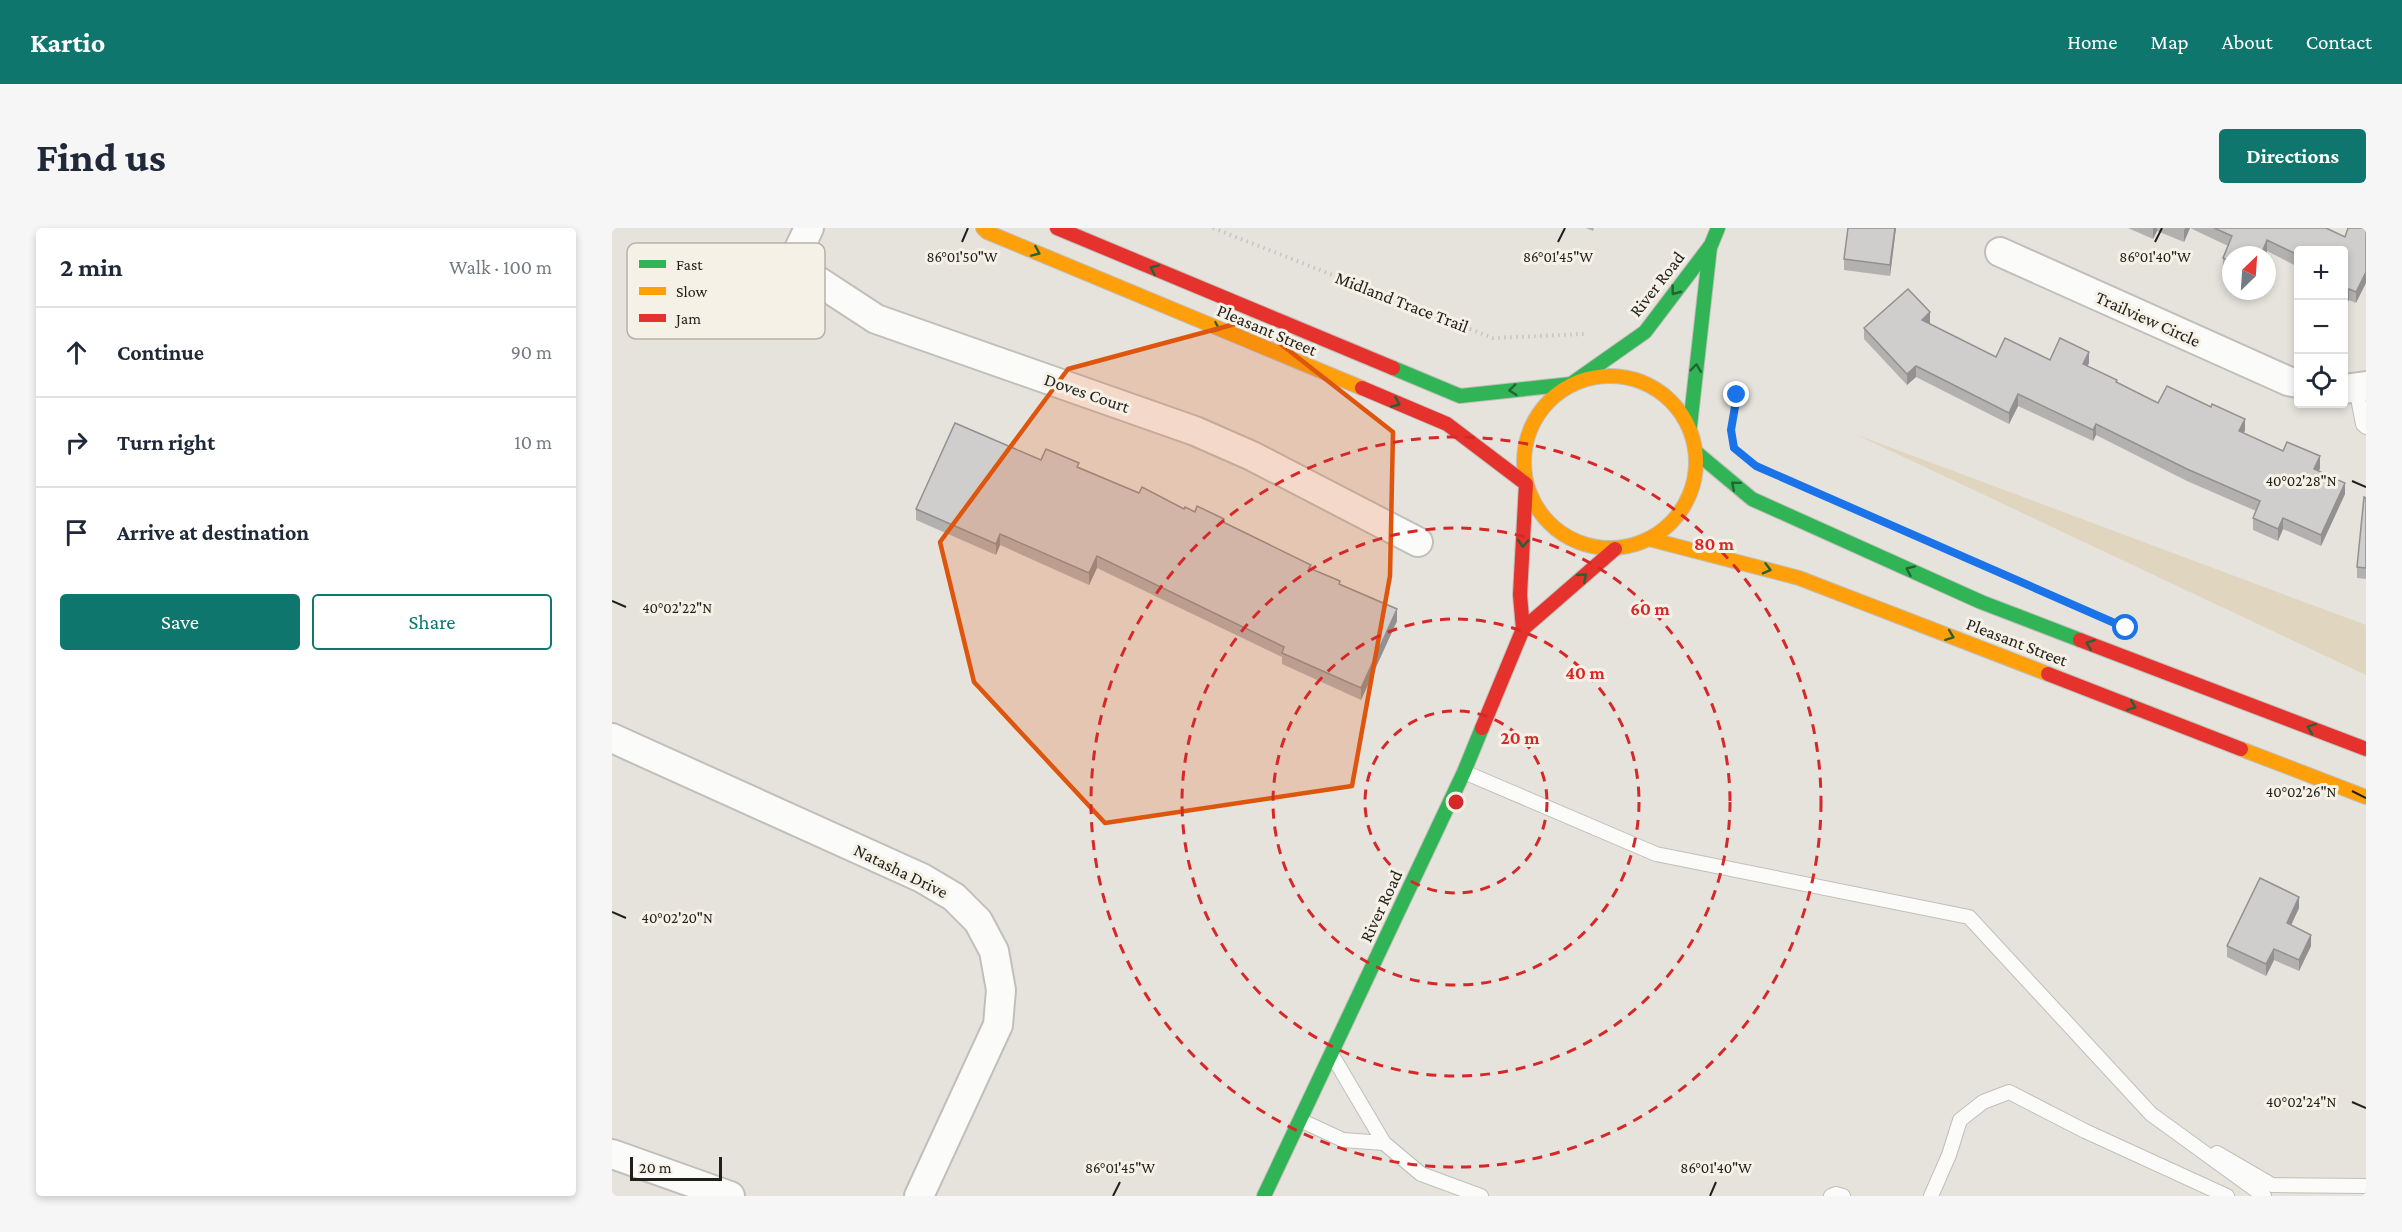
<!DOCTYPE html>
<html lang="en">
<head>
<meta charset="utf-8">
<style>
  body { margin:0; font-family:"Crimson Pro",serif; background:#f6f6f7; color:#1f2937 }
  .controls { position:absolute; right:18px; top:18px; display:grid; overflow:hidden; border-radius:6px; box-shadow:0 3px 9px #0003 }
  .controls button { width:54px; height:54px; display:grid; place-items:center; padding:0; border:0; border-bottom:2px solid #e0e1e3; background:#fff; color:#1f2937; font:30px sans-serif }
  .compass { position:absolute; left:1610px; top:18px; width:54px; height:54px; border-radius:50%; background:#fff; box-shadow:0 3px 9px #0003; rotate:25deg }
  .scale { position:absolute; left:18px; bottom:15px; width:92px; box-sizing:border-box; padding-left:6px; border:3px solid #201f1b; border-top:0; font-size:16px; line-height:21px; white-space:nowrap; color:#201f1b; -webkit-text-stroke:4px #f6f1e6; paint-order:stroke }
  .stop { position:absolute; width:18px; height:18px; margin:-14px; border:4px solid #1a73e8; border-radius:50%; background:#fff }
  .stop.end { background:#1a73e8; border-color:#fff; box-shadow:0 2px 6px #0008 }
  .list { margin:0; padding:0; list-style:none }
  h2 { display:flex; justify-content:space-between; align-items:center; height:78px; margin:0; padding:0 24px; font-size:26px }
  h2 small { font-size:20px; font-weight:400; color:#747a83 }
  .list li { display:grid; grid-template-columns:39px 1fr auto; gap:18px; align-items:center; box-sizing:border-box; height:90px; padding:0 24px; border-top:2px solid #e0e1e3 }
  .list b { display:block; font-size:22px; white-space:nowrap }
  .list em { font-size:20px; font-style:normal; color:#747a83 }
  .actions { display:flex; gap:12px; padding:18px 24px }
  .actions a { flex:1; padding:14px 0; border:2px solid #0f766e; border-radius:6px; text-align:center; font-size:21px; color:#0f766e }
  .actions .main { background:#0f766e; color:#fff }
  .icon { flex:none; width:33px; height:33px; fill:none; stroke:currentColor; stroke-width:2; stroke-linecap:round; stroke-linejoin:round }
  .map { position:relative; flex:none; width:1754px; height:968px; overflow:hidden; border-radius:6px }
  header { display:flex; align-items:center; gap:36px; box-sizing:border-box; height:84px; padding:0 30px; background:#0f766e; color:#fff }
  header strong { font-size:28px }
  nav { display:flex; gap:33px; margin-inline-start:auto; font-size:21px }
  .intro { display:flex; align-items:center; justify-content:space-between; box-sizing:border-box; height:144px; padding:0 36px }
  h1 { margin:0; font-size:42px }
  .button { padding:15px 27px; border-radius:6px; background:#0f766e; color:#fff; font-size:21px; font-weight:700 }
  main { display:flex; gap:36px; padding:0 36px }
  aside { flex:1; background:#fff; border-radius:6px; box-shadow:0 3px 9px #0003 }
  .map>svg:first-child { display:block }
  .green { fill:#e0d5be }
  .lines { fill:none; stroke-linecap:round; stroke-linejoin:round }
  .lane-casing { stroke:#c1bfba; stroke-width:16 }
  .street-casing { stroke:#c1bfba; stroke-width:32 }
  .fast-casing { stroke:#c1bfba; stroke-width:16 }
  .slow-casing { stroke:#c1bfba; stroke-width:16 }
  .jam-casing { stroke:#c1bfba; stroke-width:16 }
  .path { stroke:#c5c4c2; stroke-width:4; stroke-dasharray:1.5 4.5; stroke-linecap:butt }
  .lane { stroke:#fbfbfa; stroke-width:14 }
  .street { stroke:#fbfbfa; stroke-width:28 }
  .fast { stroke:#30b455; stroke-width:14 }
  .slow { stroke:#ff9f0a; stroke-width:14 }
  .jam { stroke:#e5322d; stroke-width:14 }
  .wall { fill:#b3b1b0 }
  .shaded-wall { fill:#929090 }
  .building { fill:#d0cecd; stroke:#929090; stroke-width:1.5 }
  .oneway { stroke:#276235 }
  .route { stroke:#1a73e8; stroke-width:8 }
  .marked { fill:#de560d; fill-opacity:0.2; stroke:#de560d; stroke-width:4.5; stroke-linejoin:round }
  .ticks { fill:none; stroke:#201f1b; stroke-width:2 }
  .ring { fill:none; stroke:#d62828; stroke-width:3; stroke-dasharray:10 8 }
  .labels { text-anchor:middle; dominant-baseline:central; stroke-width:6; stroke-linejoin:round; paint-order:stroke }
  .street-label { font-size:18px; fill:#201f1b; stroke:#f6f1e6 }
  .key { fill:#f6f1e6; stroke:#b6b2a9; stroke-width:1.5 }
  .key-label { font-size:16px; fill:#201f1b }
  .ticks-label { font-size:15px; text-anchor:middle; fill:#201f1b; stroke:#f6f1e6; stroke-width:6; stroke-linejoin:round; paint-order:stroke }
  .centre { fill:#d62828; stroke:#f6f1e6; stroke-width:3 }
  .ring-label { font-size:18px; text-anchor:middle; font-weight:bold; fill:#d62828; stroke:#f6f1e6; stroke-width:6; stroke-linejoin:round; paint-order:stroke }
</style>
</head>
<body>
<header>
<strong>Kartio</strong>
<nav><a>Home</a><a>Map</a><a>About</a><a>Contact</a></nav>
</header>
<div class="intro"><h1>Find us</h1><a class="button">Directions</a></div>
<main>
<aside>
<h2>2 min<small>Walk · 100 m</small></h2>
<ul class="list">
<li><svg class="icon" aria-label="ahead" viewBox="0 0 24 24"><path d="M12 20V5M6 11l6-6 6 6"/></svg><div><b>Continue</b></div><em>90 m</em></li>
<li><svg class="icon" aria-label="right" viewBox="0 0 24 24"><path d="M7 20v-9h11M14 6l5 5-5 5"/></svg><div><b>Turn right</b></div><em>10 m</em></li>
<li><svg class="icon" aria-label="arrive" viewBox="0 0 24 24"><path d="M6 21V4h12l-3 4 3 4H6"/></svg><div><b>Arrive at destination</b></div></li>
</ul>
<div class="actions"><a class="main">Save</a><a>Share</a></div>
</aside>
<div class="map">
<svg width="1754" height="968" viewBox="0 0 1754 968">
  <rect width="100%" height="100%" fill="#e6e3dc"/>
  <polygon class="green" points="1245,207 1754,397 1754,447"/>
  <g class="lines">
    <g class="lane-casing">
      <g id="lane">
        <polyline points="1744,160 1751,196 1754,199"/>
        <polyline points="852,544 1044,626 1357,689 1539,886 1652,968"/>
        <polyline points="720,827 772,915 809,946 869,968"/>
        <polyline points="688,892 731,912 772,915"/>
        <polyline points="1605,925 1660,957 1754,958"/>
        <polyline points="1219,968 1224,966 1231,968"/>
        <polyline points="1319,968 1337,927 1348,892 1371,874 1397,864 1473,903 1615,968"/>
      </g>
    </g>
    <g class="street-casing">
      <g id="street">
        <polyline points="197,0 180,36 264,91 583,203 640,228 806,314"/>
        <polyline points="1388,24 1676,153 1686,155"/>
        <polyline points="1732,161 1754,158"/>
        <polyline points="0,510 310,650 342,669 366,693 382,723 389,762 386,797 307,968"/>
        <polyline points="0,926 118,968"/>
      </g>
    </g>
    <g class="fast-casing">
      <g id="fast">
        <polyline points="781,140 848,168 959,156 1033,104 1099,17 1106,0"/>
        <polyline points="1078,198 1098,19"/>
        <polyline points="1085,225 1140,271 1369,374 1468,412"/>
        <polyline points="652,968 852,544 870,500"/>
      </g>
    </g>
    <g class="slow-casing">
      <g id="slow">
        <polyline points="371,0 375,4 750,160"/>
        <circle cx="998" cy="234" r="86"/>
        <polyline points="1037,311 1187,350 1436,446"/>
        <polyline points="1629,521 1754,569"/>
      </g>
    </g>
    <g class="jam-casing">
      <g id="jam">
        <polyline points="445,0 781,140"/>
        <polyline points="750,160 835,196 914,256 908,367 911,401"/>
        <polyline points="1468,412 1754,521"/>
        <polyline points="1436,446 1629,521"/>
        <polyline points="870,500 911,401 1003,321"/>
      </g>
    </g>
    <g class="path">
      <polyline points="601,0 881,110 972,106"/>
      <polyline points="1115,163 1125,167 1119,202 1121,214"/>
    </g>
    <use href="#lane" class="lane"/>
    <use href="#street" class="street"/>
    <use href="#fast" class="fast"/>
    <use href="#slow" class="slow"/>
    <use href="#jam" class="jam"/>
  </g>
  <g class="wall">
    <polygon points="974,0 982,0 981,3"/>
    <polygon points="1236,0 1284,0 1278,48 1232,42 1232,31"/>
    <polygon points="1516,0 1714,0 1733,9 1754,0 1744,75 1737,72 1731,22 1686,22 1686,39 1655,23 1619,27 1619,45 1611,42 1611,30 1616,18 1578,0 1572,14 1545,3 1541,11"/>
    <polygon points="1318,96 1384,129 1438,132 1477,135 1475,138 1546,175 1633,202 1632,205 1708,240 1707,243 1733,266 1709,318 1671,301 1666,313 1641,302 1641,290 1644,283 1575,253 1484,207 1481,213 1406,178 1397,196 1304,149 1295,157 1252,111 1252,100"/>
    <polygon points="429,232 467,239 527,265 612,295 728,356 785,393 749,472 670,436 670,429 485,340 477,357 388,317 384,327 304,292 304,281"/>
    <polygon points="1754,270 1754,351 1745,350 1745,339"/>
    <polygon points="1687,680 1679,697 1699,718 1687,743 1662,732 1654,748 1615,729 1615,718"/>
  </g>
  <g class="shaded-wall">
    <polygon points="1283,0 1284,0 1278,48 1278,37"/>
    <polygon points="1541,0 1545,0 1545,3 1541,11"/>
    <polygon points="1573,0 1578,0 1572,14 1572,3"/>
    <polygon points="1655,12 1655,23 1654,27 1649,27"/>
    <polygon points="1754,44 1754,55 1744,75 1744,64"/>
    <polygon points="1737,61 1737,72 1731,83 1731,71"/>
    <polygon points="1318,84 1318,96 1310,92"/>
    <polygon points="1477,124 1477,135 1471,147 1471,136"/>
    <polygon points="1304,138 1304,149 1295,157 1295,146"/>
    <polygon points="1406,166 1406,178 1397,196 1397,185"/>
    <polygon points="1633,191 1633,202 1627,215 1627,203"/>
    <polygon points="1484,196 1484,207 1481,213 1481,202"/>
    <polygon points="1708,228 1708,240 1702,253 1702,241"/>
    <polygon points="1733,255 1733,266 1709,318 1709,307"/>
    <polygon points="1671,290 1671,301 1666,313 1666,301"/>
    <polygon points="388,306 388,317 384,327 384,316"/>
    <polygon points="485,328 485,340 477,357 477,345"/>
    <polygon points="785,381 785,393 749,472 749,460"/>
    <polygon points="1687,669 1687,680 1675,706 1675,695"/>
    <polygon points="1699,707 1699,718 1687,743 1687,732"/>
    <polygon points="1662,721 1662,732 1654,748 1654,736"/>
  </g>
  <g class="building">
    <polygon points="1236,0 1283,0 1278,37 1232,31"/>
    <polygon points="1602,0 1714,0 1733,9 1736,0 1754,0 1754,44 1744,64 1737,61 1731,71 1731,22 1686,22 1686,27 1655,12 1649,27 1619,27 1619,34 1611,30 1620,8"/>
    <polygon points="1296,61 1318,84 1310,92 1384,129 1393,110 1438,132 1448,110 1477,124 1471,136 1505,152 1504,154 1546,175 1555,158 1599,179 1600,176 1633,191 1627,203 1671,223 1675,214 1708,228 1702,241 1733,255 1709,307 1671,290 1666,301 1641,290 1648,273 1575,241 1484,196 1481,202 1406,166 1397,185 1304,138 1295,146 1252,100"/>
    <polygon points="343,195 429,232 434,221 467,235 465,239 527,265 530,259 572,281 573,279 583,284 585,278 612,291 611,294 699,337 697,340 728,353 727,356 785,381 749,460 670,425 672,419 485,328 477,345 388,306 384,316 304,281"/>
    <polygon points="1752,269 1754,270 1754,340 1745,339"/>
    <polygon points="1648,650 1687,669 1675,695 1699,707 1687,732 1662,721 1654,736 1615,718"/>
  </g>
  <defs><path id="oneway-chevron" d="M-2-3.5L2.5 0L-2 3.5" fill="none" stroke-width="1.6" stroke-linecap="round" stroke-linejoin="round" transform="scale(1.5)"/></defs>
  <g class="oneway">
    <use href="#oneway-chevron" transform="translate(424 24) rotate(23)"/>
    <use href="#oneway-chevron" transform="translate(542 41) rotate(-157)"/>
    <use href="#oneway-chevron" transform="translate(1063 63) rotate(127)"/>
    <use href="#oneway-chevron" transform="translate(604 100) rotate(23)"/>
    <use href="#oneway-chevron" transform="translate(1084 140) rotate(-83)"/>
    <use href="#oneway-chevron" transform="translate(901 162) rotate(174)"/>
    <use href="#oneway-chevron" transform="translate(784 175) rotate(23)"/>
    <use href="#oneway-chevron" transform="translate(1123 257) rotate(-140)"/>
    <use href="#oneway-chevron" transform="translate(911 315) rotate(93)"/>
    <use href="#oneway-chevron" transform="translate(1155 341) rotate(14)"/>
    <use href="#oneway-chevron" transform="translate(1298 342) rotate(-156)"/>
    <use href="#oneway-chevron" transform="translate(971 349) rotate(-41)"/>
    <use href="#oneway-chevron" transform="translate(1338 408) rotate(21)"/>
    <use href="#oneway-chevron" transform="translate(1478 416) rotate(-159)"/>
    <use href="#oneway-chevron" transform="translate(1520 478) rotate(21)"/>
    <use href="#oneway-chevron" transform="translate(1699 500) rotate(-159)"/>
  </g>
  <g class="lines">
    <polyline class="route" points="1125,167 1119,202 1122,220 1144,238 1514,400"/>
  </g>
  <path class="marked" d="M 638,92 L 781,204 L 778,348 L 740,558 L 493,595 L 362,454 L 328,314 L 456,141 Z"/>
  <path class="ticks" d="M 350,14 L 356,0M 946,14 L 953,0M 1543,14 L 1550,0M 1740,253 L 1754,259M 0,373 L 14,379M 1740,563 L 1754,570M 0,684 L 14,690M 1740,874 L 1754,880M 501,968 L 508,954M 1098,968 L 1104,954"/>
  <g class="ring">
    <circle cx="844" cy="574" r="91"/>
    <circle cx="844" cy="574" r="183"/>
    <circle cx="844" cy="574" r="274"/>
    <circle cx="844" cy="574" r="365"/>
  </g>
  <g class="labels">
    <g class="street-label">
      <text transform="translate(1045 56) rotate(-52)">River Road</text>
      <text transform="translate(790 74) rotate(21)">Midland Trace Trail</text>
      <text transform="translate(1536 91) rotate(24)">Trailview Circle</text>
      <text transform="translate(655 102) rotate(23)">Pleasant Street</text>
      <text transform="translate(475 165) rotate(19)">Doves Court</text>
      <text transform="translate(1405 414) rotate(21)">Pleasant Street</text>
      <text transform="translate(289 643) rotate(26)">Natasha Drive</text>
      <text transform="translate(769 678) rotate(-65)">River Road</text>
    </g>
  </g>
  <rect x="15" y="15" width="198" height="96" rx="9" class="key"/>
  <rect x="27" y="32" width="27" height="8" fill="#30b455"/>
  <rect x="27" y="59" width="27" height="8" fill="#ff9f0a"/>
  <rect x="27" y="86" width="27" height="8" fill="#e5322d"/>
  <g class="key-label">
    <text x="64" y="42">Fast</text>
    <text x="64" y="69">Slow</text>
    <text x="64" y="96">Jam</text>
  </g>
  <g class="ticks-label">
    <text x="350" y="34">86°01'50"W</text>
    <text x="946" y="34">86°01'45"W</text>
    <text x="1543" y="34">86°01'40"W</text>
    <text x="1689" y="258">40°02'28"N</text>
    <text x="65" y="385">40°02'22"N</text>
    <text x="1689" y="569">40°02'26"N</text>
    <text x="65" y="695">40°02'20"N</text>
    <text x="1689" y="879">40°02'24"N</text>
    <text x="508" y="945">86°01'45"W</text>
    <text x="1104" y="945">86°01'40"W</text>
  </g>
  <circle cx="844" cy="574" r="9" class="centre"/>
  <g class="ring-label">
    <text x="1102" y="322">80 m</text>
    <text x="1038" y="387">60 m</text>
    <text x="973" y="451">40 m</text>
    <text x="908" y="516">20 m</text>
  </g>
</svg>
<div class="controls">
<button>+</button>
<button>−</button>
<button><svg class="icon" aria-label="locate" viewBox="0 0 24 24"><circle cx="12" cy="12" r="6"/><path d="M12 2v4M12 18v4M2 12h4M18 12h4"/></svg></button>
</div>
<svg class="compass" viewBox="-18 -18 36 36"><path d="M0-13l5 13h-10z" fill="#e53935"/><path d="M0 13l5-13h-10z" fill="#747a83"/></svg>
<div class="scale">20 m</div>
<div class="stop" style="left:1514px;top:400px"></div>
<div class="stop end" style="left:1125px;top:167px"></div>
</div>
</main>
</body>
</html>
